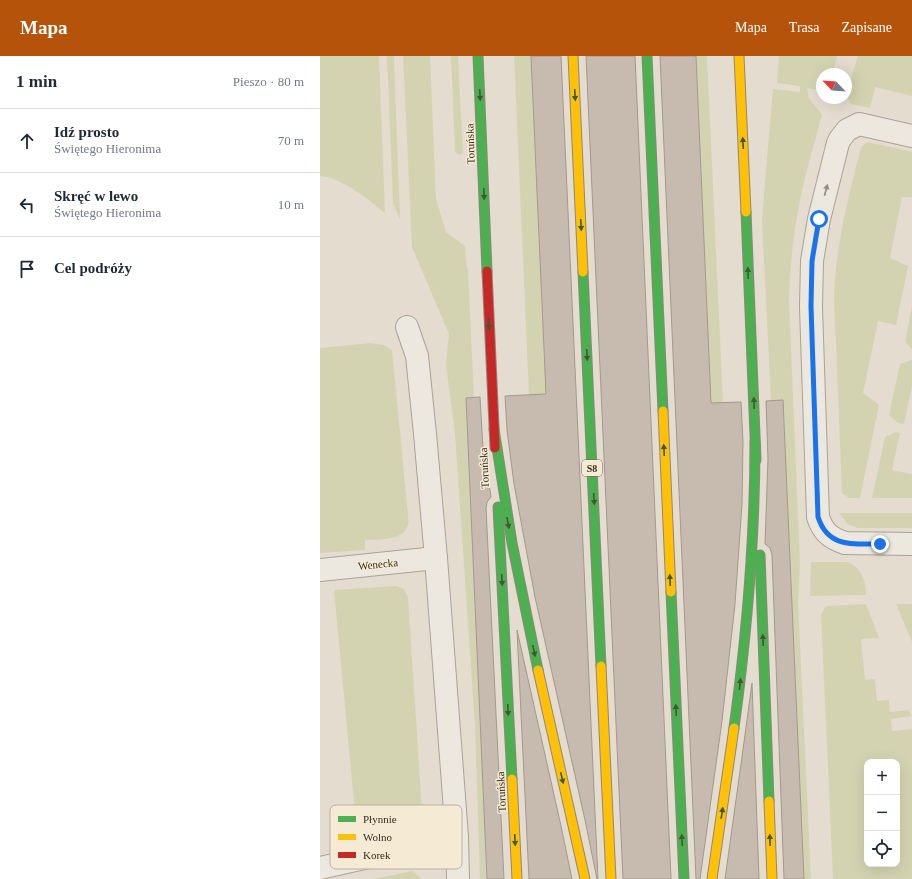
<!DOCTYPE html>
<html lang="pl">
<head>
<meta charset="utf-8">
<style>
  body { margin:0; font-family:"Times New Roman",serif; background:#f2f2f3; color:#1f2937 }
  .controls { position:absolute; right:12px; bottom:12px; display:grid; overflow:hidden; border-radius:8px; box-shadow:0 4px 16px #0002 }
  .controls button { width:36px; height:36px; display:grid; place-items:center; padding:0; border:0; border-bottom:1px solid #e0e1e3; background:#fff; color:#1f2937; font:20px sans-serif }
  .compass { position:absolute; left:496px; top:12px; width:36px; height:36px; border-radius:50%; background:#fff; box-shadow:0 4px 16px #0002; rotate:295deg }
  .stop { position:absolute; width:12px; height:12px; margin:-9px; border:3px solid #1a73e8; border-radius:50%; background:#fff }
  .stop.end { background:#1a73e8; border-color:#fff; box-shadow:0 1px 4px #0008 }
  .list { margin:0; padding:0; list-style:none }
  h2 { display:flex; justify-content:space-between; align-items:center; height:52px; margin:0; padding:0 16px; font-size:17px }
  h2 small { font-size:13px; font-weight:400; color:#747a83 }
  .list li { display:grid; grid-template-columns:26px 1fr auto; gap:12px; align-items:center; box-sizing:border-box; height:64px; padding:0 16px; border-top:1px solid #e0e1e3 }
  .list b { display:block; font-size:15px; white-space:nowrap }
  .list p { margin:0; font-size:13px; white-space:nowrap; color:#747a83 }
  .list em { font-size:13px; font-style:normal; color:#747a83 }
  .icon { flex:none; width:22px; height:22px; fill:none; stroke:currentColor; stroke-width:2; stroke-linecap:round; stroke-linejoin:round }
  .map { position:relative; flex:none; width:592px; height:823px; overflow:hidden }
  header { display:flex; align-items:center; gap:24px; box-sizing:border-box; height:56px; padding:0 20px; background:#b45309; color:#fff }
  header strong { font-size:19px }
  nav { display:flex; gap:22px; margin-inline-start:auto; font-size:14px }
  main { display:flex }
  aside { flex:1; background:#fff }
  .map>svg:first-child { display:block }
  .green { fill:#d4d3b1; fill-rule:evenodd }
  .building { fill:#c7bbaf; stroke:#a4988d }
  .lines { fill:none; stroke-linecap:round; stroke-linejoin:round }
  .street-casing { stroke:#a9a297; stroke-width:24 }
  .fast-casing { stroke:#8f877e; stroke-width:11 }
  .slow-casing { stroke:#8f877e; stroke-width:11 }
  .jam-casing { stroke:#8f877e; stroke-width:11 }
  .street { stroke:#ece8df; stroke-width:22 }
  .fast { stroke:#4caf50; stroke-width:9 }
  .slow { stroke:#ffc107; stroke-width:9 }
  .jam { stroke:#c62828; stroke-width:9 }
  .oneway { fill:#3f5930 }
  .oneway2 { fill:#928a7f }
  .route { stroke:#1a73e8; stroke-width:5 }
  .labels { text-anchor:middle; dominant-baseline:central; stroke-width:3; stroke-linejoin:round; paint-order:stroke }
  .shield { fill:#f5ebd4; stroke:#716555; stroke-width:1 }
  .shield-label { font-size:10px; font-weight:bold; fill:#382b1f }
  .street-label { font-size:11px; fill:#382b1f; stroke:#f5ebd4 }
  .key { fill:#f5ebd4; stroke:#bcb19e; stroke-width:1 }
  .key-label { font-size:11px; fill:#382b1f }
</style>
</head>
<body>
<header>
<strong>Mapa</strong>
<nav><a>Mapa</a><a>Trasa</a><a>Zapisane</a></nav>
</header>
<main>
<aside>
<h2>1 min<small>Pieszo · 80 m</small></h2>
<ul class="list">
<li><svg class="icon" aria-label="ahead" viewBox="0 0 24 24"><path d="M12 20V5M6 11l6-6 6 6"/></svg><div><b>Idź prosto</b><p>Świętego Hieronima</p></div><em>70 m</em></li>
<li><svg class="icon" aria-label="left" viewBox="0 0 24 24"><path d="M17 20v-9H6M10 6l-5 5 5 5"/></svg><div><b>Skręć w lewo</b><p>Świętego Hieronima</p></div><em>10 m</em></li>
<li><svg class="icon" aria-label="arrive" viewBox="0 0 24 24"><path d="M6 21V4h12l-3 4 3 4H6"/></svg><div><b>Cel podróży</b></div></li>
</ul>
</aside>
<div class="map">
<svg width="592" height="823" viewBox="0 0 592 823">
  <rect width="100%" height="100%" fill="#e4dcce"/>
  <g class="green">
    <path d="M 0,0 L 59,0 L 65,157 C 47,143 23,122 0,120 Z"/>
    <polygon points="67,0 74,0 80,163 73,147"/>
    <path d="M 83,0 L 110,0 L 116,143 L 126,176 L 145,190 C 146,198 145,206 148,214 L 154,341 L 146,342 L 167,823 L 160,823 L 155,670 L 135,377 L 126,309 L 129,278 L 92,191 Z"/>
    <polygon points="131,0 138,0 143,97 142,98 139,99 135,96"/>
    <polygon points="194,0 211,0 226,338 209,339"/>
    <polygon points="376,0 387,0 403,347 391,348"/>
    <path d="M 459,0 L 517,0 L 513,18 L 502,18 L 502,35 L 487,32 L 489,42 L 502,59 C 493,93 482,127 477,161 C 472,188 470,216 469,244 L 480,507 L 478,546 L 491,823 L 484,823 L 463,345 L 451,345 L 442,166 L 444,137 L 453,33 L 480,36 L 480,30 L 457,27 Z"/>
    <polygon points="538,0 592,0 592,40 555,31 550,52 531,48 526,40"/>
    <path d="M 548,86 L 592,96 L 592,141 L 582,141 L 570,202 L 588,210 L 576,269 L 558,265 L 543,337 L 559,349 L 540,442 L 529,442 L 522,437 L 514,240 C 516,188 528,142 541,92 L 543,89 Z"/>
    <polygon points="592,250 592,293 585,286"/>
    <path d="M 50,287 L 64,289 L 72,294 L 88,459 C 88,462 89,466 88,469 C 83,486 58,483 45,484 L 45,494 L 0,497 L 0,292 Z"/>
    <polygon points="592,304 592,330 584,368 578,367 569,359 580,308"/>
    <polygon points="576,376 580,377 572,414 592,418 592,442 552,442 565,381"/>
    <polygon points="519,457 592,457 592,472 538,472 528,468"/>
    <path d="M 491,506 L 527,506 C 541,511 546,525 546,539 L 490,540 Z"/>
    <polygon points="76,530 84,533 88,541 102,755 100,763 92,766 37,778 14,534"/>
    <path d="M 546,548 L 559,582 L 541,583 L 545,624 L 555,623 L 557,645 L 569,644 L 570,656 L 589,654 L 592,660 L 571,663 L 572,675 L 592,673 L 592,823 L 513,823 L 501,559 L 505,551 L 509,550 ZM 547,706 L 577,706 L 577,808 L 547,808 Z"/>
    <polygon points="576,548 592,548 592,586"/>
    <polygon points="92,815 102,823 54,823"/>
  </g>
  <g class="building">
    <polygon points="211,0 241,0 278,823 277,823 265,764 215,541 194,428 187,374 185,340 226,338"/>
    <polygon points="266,0 315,0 351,823 303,823"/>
    <polygon points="340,0 376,0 391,347 421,346 423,385 422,448 415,548 402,665 380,823 376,823"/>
    <polygon points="160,341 163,393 165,399 171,441 167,446 166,452 184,823 167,823 146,342"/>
    <polygon points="463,344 484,823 464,823 452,499 450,492 445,488 448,403 446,345"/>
    <polygon points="197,574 241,770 252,823 209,823"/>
    <polygon points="432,627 439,823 405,823 421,708"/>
  </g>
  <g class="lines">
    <g class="street-casing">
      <g id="street">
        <path d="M 592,80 L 539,68 L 527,74 L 520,83 L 518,87 L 499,163 L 492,205 L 491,251 L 498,461 C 503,476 510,482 525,487 L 592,488"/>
        <polyline points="87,271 97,300 105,378 116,502 137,781 138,823"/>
        <polyline points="0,514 116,502"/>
        <polyline points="0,812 137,781"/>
      </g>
    </g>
    <g class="fast-casing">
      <g id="fast">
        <polyline points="158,0 167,215"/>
        <polyline points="327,0 343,355"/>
        <polyline points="426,156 436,404"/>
        <polyline points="263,216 281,610"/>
        <polyline points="174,373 192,487 218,614"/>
        <polyline points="178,451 192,723"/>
        <polyline points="440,499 449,745"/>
        <polyline points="351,536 364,823"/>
        <path d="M 414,672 C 427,577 435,482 435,386"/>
      </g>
    </g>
    <g class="slow-casing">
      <g id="slow">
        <polyline points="253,0 263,216"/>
        <polyline points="419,0 426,156"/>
        <polyline points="343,355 351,536"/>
        <polyline points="281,610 291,823"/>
        <polyline points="218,614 265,823"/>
        <polyline points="192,723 197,823"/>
        <polyline points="449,745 452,823"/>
        <polyline points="392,823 414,672"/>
      </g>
    </g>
    <g class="jam-casing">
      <polyline id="jam" points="167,215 175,392"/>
    </g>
    <use href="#street" class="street"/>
    <use href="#fast" class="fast"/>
    <use href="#slow" class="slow"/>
    <use href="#jam" class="jam"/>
  </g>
  <defs><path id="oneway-solid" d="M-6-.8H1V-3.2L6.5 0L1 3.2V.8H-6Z"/></defs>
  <g class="oneway">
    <use href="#oneway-solid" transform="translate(160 39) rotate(87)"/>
    <use href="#oneway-solid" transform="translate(255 39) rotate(87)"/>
    <use href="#oneway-solid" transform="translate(423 87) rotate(-93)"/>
    <use href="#oneway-solid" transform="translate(164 138) rotate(88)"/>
    <use href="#oneway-solid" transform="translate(261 169) rotate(87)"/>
    <use href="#oneway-solid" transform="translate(428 217) rotate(-92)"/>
    <use href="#oneway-solid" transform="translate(169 268) rotate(88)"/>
    <use href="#oneway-solid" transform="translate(267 299) rotate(87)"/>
    <use href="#oneway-solid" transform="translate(434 347) rotate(-92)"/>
    <use href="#oneway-solid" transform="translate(344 394) rotate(-93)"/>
    <use href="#oneway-solid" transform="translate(274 443) rotate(87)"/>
    <use href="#oneway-solid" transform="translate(188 467) rotate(80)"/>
    <use href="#oneway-solid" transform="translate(182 524) rotate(87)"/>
    <use href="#oneway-solid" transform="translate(350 524) rotate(-93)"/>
    <use href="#oneway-solid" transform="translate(443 584) rotate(-92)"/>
    <use href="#oneway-solid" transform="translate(214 595) rotate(78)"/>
    <use href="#oneway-solid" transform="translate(420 628) rotate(-84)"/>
    <use href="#oneway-solid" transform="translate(188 654) rotate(87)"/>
    <use href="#oneway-solid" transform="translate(356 654) rotate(-93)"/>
    <use href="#oneway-solid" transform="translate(242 722) rotate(77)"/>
    <use href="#oneway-solid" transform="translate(402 757) rotate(-81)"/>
    <use href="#oneway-solid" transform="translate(195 784) rotate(87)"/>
    <use href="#oneway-solid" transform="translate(362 784) rotate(-93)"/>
    <use href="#oneway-solid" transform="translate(450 784) rotate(-92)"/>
  </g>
  <use class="oneway2" href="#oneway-solid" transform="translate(506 134) rotate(-75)"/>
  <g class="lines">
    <path class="route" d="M 499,163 L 492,205 L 491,250 L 498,461 C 508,492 533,488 560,488"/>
  </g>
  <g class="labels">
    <rect class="shield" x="262" y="404" width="20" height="16" rx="3"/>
    <g class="shield-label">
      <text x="272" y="412">S8</text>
    </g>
    <g class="street-label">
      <text transform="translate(150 88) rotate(-92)">Toruńska</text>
      <text transform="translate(164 412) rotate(-93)">Toruńska</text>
      <text transform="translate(58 508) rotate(-6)">Wenecka</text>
      <text transform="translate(181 736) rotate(-93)">Toruńska</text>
    </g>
  </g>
  <rect x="10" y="749" width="132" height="64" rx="6" class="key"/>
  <rect x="18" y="760" width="18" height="6" fill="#4caf50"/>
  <rect x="18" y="778" width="18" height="6" fill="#ffc107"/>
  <rect x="18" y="796" width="18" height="6" fill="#c62828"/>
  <g class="key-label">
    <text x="43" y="767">Płynnie</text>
    <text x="43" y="785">Wolno</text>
    <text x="43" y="803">Korek</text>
  </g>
</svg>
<div class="controls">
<button>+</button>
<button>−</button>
<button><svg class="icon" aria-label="locate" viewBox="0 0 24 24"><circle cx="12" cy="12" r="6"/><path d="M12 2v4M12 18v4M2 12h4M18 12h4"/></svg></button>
</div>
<svg class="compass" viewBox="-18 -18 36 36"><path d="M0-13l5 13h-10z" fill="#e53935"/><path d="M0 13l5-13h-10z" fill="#747a83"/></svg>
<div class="stop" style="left:499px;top:163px"></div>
<div class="stop end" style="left:560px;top:488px"></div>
</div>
</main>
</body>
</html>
